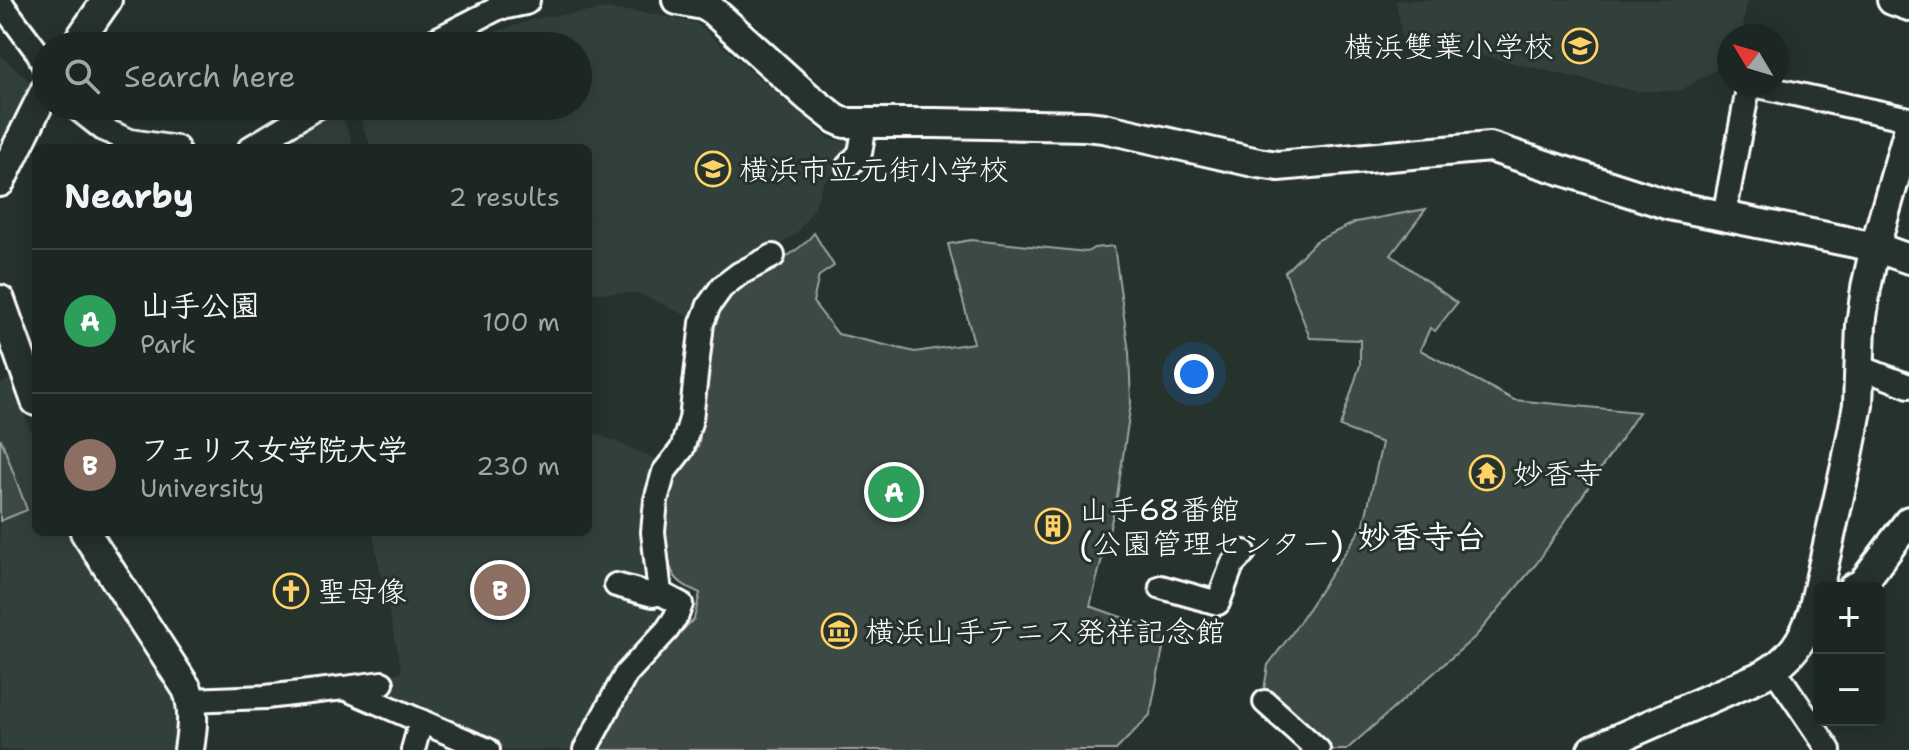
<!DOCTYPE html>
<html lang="en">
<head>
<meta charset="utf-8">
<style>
  body { margin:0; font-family:"Shantell Sans","Klee One",sans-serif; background:#29322f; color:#f1f3f6 }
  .controls { position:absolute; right:24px; bottom:24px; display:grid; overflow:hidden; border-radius:12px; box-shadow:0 4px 20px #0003 }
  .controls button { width:72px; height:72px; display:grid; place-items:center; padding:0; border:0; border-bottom:2px solid #3a4340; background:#1c2622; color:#f1f3f6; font:40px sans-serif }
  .compass { position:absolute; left:1717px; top:24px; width:72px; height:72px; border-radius:50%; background:#1c2622; box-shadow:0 4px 20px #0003; rotate:308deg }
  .you { position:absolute; left:1194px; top:374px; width:28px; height:28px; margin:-20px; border:6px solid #fff; border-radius:50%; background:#1a73e8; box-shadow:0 0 0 12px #1a73e833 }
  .badge { display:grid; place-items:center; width:52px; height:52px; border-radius:50%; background:#db2777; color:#fff; font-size:26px; font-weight:700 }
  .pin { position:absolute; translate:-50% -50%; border:4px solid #fff; box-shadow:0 2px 8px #0006 }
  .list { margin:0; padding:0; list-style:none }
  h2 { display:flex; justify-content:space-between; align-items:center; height:104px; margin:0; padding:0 32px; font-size:34px }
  h2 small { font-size:26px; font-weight:400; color:#a0a5a5 }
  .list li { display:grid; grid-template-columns:52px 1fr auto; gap:24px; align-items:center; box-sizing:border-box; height:144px; padding:0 32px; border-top:2px solid #3a4340 }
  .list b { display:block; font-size:30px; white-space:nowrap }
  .list p { margin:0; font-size:26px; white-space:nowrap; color:#a0a5a5 }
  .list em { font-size:26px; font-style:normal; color:#a0a5a5 }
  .icon { flex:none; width:44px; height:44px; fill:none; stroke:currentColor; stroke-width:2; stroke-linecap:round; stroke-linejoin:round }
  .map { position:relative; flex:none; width:1909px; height:750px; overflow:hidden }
  .search { position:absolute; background:#1c2622; box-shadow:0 4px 20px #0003; left:32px; top:32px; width:560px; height:88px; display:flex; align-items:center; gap:20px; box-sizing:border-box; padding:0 28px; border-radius:44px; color:#a0a5a5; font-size:30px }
  .panel { position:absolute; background:#1c2622; box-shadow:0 4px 20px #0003; left:32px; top:144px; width:560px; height:392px; border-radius:12px }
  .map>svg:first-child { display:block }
  .built { fill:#333f3a }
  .green { fill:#3e4944; stroke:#9ea4a2; stroke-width:2 }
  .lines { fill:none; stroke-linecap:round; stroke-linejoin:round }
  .minor-casing { stroke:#fff; stroke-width:28 }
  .tertiary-casing { stroke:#fff; stroke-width:34 }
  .minor { stroke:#26332d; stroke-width:22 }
  .tertiary { stroke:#26332d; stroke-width:28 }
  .labels { text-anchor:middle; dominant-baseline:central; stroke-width:6; stroke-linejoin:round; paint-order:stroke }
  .poi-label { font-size:30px; fill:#fff; stroke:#26332d; text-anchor:start }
  .neighbourhood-label { font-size:32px; font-weight:bold; fill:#fff; stroke:#26332d }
</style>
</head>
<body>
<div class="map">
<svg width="1909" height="750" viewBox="0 0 1909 750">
  <rect width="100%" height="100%" fill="#26332d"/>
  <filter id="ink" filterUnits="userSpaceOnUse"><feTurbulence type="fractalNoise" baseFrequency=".0125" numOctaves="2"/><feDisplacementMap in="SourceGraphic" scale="16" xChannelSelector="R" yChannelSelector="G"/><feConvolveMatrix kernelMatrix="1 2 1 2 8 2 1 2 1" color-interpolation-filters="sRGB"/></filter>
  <g filter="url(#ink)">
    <g class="built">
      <polygon points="1396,0 1747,0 1742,36 1729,36 1729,62 1679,91 1635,91 1458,50 1403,43"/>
      <polygon points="609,9 653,14 696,23 831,140 854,141 852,154 823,183 815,207 796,234 772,249 694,319 638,293 588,293 588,148 371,148 355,106 578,106 578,46 452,46 538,18"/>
      <polygon points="0,55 31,82 0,148"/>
      <polygon points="336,106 339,106 354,148 272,148"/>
      <polygon points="12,378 36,446 36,532 67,532 101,588 174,695 178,724 173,750 0,750 0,616 3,610 0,608 0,384"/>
      <polygon points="588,430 659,460 649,477 644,540 648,580 641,583 651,606 665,616 573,750 505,750 364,690 382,676 402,672 372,532 588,532"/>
    </g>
    <g class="green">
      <polygon points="1426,209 1391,255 1457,303 1435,331 1430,328 1420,350 1514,400 1639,412 1537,563 1476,636 1346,750 1324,750 1263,696 1268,665 1292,633 1364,524 1382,443 1340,427 1360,365 1360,340 1310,338 1285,272 1316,241 1356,222"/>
      <path d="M 814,233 L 834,266 L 819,276 L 813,302 L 838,334 L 915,352 L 974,343 L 948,244 L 971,240 L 1087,252 L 1094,248 L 1114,246 L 1129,352 L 1131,403 L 1116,503 L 1090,606 L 1166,633 L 1150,715 L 1116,750 L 594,750 L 631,685 L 647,665 L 694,619 L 700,593 C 689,588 677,583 672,571 C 663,550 662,502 673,481 C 680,469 694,459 698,446 C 701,439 700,429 701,422 C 703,397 707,325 718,307 C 741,272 788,266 814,233 Z"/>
      <polygon points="1,439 27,510 0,521 0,440"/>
    </g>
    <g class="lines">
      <g class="minor-casing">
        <g id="minor">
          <polyline points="0,2 39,54 46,71"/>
          <polyline points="424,46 506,4 500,0"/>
          <polyline points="74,106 103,129 130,141 177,148"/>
          <polyline points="250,148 319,106"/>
          <polyline points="848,166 860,153 865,124"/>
          <polyline points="1724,216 1749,84 1909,119"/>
          <polyline points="1860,367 1909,386"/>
          <polyline points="616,585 653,595 660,593"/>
          <polyline points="1161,587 1218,603 1232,565 1244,552"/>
          <polyline points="1774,669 1829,750"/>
          <polyline points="345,688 382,683"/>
          <polyline points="191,700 266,697 344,688 488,750"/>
          <polyline points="1265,702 1318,750"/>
          <polyline points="413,750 421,721"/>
          <polyline points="585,750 626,674 667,630 677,615 681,604 660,593 653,532 656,500 664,472 682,449 691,419 702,323 709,305 722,287 739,274 773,256"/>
        </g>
      </g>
      <g class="tertiary-casing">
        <g id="tertiary">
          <polyline points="677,0 703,5 712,10 808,97 836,119 845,123 934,123 1086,126 1104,128 1258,163 1278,166 1490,147 1669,205 1875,247 1909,259"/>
          <polyline points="1892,0 1909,6"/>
          <polyline points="506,4 525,0"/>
          <polyline points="75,46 107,0"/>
          <polyline points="0,182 46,89"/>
          <polyline points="0,300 36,401"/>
          <path d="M 85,532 L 187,689 C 195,708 192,730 189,750"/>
          <polyline points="1853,588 1862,584 1909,521"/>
          <path d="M 1592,750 L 1763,675 C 1790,660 1804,640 1813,611 L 1847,461 L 1858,405 L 1861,325 L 1866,288 L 1875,247 L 1909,128"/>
        </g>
      </g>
      <use href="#minor" class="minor"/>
      <use href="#tertiary" class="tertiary"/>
    </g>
  </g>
  <defs>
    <g id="school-ring" transform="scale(1.8)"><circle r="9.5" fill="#26332d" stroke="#ffd166" stroke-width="1.5"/><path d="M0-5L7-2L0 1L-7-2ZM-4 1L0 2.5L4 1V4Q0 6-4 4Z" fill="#ffd166"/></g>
    <g id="temple-ring" transform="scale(1.8)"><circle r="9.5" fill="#26332d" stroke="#ffd166" stroke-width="1.5"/><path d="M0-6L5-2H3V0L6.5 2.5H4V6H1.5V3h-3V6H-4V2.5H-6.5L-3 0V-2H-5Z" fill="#ffd166"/></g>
    <g id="building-ring" transform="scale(1.8)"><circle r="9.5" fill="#26332d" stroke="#ffd166" stroke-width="1.5"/><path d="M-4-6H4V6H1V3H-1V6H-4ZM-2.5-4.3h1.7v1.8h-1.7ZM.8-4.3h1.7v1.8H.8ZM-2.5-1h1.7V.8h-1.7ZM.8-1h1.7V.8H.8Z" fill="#ffd166"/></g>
    <g id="church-ring" transform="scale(1.8)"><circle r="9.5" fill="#26332d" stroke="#ffd166" stroke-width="1.5"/><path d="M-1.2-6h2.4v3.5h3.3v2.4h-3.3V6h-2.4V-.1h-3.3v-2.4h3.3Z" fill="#ffd166"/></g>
    <g id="museum-ring" transform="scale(1.8)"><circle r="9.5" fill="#26332d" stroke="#ffd166" stroke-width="1.5"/><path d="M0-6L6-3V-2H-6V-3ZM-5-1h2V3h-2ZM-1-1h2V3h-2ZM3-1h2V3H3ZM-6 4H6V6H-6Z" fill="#ffd166"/></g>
  </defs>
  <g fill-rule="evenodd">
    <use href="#school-ring" x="1580" y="46"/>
    <use href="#school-ring" x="713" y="169"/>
    <use href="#temple-ring" x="1487" y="473"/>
    <use href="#building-ring" x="1053" y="526"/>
    <use href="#church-ring" x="291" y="591"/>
    <use href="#museum-ring" x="839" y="631"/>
  </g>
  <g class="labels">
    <g class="poi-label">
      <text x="1554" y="46" text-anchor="end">横浜雙葉小学校</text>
      <text x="739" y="169">横浜市立元街小学校</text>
      <text x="1513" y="473">妙香寺</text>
      <text x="1079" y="509">山手68番館<tspan x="1079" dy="34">(公園管理センター)</tspan></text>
      <text x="317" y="591">聖母像</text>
      <text x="865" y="631">横浜山手テニス発祥記念館</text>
    </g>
    <g class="neighbourhood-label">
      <text x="1422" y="536">妙香寺台</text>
    </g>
  </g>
</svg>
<div class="controls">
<button>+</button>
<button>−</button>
</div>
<svg class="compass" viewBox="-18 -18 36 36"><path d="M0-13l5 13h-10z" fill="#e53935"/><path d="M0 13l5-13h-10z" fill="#a0a5a5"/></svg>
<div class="you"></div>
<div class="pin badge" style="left:894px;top:492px;background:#2e9e5b">A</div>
<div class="pin badge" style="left:500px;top:590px;background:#8d6e63">B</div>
<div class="search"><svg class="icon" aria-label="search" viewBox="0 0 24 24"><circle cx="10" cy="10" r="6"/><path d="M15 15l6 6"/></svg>Search here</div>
<section class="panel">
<h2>Nearby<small>2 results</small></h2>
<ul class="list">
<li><span class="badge" style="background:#2e9e5b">A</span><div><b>山手公園</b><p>Park</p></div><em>100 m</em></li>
<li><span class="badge" style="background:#8d6e63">B</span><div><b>フェリス女学院大学</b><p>University</p></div><em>230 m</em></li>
</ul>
</section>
</div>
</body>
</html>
